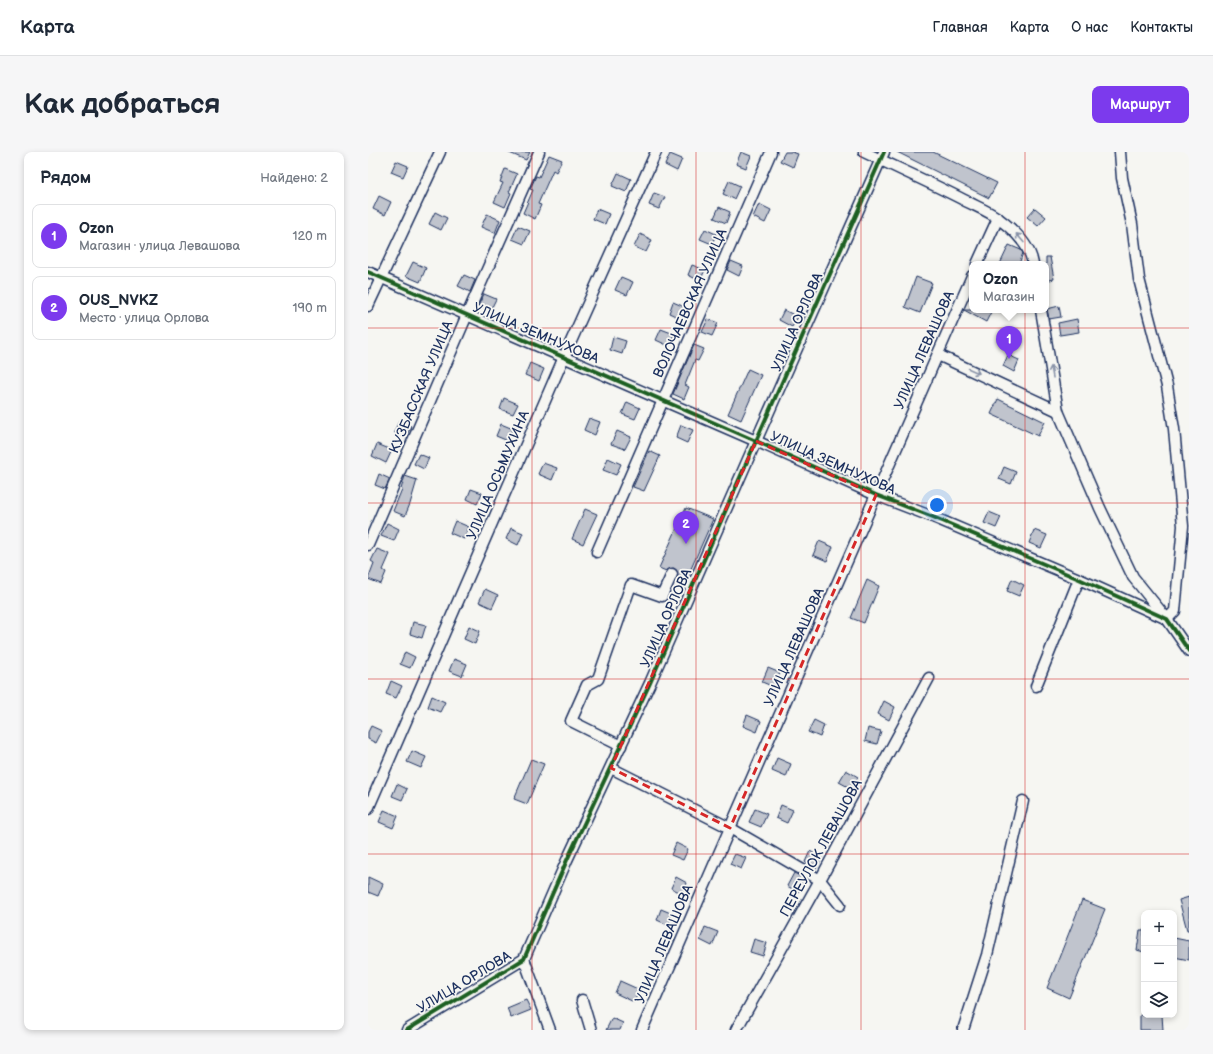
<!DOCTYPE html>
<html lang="ru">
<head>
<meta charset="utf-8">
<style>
  body { margin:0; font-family:"Balsamiq Sans",sans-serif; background:#f6f6f7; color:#1f2937 }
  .controls { position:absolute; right:12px; bottom:12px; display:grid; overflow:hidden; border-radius:8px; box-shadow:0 2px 6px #0003 }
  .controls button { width:36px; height:36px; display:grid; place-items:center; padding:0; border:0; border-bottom:1px solid #e0e1e3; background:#fff; color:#1f2937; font:20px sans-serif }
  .you { position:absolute; left:569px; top:353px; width:14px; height:14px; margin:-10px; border:3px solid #fff; border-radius:50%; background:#1a73e8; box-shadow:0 0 0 6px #1a73e833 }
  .badge { display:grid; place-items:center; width:26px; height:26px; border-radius:50%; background:#7c3aed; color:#fff; font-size:13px; font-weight:700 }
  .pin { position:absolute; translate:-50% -33px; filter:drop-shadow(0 1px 2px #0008) }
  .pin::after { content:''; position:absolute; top:21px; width:14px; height:12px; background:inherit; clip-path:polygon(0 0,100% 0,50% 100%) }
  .popup { position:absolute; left:601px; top:109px; width:80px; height:52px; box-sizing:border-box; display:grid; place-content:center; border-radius:8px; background:#fff; filter:drop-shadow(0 1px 3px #0005); font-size:13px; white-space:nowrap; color:#747a83 }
  .popup b { font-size:15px; color:#1f2937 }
  .popup::after { content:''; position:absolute; left:50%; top:100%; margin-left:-8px; border:8px solid transparent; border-top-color:#fff }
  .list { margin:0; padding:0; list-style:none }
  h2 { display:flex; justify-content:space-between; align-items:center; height:52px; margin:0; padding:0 16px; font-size:17px }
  h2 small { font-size:13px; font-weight:400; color:#747a83 }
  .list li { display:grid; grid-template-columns:26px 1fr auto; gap:12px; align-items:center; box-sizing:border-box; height:64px; margin:0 8px 8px; padding:0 8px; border:1px solid #e0e1e3; border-radius:8px }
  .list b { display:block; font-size:15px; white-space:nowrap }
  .list p { margin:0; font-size:13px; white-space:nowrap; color:#747a83 }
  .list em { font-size:13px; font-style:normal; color:#747a83 }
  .icon { flex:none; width:22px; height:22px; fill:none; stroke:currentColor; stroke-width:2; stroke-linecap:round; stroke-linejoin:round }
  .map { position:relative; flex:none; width:821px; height:878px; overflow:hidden; border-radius:8px }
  header { display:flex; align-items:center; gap:24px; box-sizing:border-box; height:56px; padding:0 20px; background:#fff; border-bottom:1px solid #e0e1e3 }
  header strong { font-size:19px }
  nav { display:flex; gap:22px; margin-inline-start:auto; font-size:14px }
  .intro { display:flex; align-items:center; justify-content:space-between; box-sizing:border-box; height:96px; padding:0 24px }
  h1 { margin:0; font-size:28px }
  .button { padding:10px 18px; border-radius:8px; background:#7c3aed; color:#fff; font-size:14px; font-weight:700 }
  main { display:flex; gap:24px; padding:0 24px }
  aside { flex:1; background:#fff; border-radius:8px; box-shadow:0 2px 6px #0003 }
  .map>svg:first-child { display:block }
  .building { fill:#c0c4cd; stroke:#1b2f5e }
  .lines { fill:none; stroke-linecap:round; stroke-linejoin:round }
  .minor-casing { stroke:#1b2f5e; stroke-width:13 }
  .minor { stroke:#f6f6f2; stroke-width:10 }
  .cycleway-casing { stroke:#f6f6f2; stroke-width:6 }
  .cycleway { stroke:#1b5e20; stroke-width:4 }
  .oneway { stroke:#8892a8 }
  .marked { fill:none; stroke:#d62828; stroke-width:3; stroke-dasharray:8 5; stroke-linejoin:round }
  .grid { fill:none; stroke:#d62828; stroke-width:1; stroke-opacity:0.55 }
  .labels { text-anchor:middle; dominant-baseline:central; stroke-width:3.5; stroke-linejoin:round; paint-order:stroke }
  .street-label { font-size:14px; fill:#1b2f5e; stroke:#f6f6f2 }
</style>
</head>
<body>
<header>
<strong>Карта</strong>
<nav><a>Главная</a><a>Карта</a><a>О нас</a><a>Контакты</a></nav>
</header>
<div class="intro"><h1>Как добраться</h1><a class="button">Маршрут</a></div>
<main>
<aside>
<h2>Рядом<small>Найдено: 2</small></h2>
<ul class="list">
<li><span class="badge">1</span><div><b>Ozon</b><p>Магазин · улица Левашова</p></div><em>120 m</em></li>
<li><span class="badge">2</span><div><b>OUS_NVKZ</b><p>Место · улица Орлова</p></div><em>190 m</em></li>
</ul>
</aside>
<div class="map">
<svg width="821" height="878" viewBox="0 0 821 878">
  <rect width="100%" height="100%" fill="#f6f6f2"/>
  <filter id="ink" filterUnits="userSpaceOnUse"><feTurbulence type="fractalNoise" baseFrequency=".025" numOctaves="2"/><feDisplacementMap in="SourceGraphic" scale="8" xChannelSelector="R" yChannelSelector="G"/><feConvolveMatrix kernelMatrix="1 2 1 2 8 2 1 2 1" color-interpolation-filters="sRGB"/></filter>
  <g filter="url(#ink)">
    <g class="building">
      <polygon points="139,0 162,0 158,8"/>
      <polygon points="373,0 383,4 378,16 368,12"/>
      <polygon points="417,0 424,0 430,2 425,15 412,9"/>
      <polygon points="529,0 565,0 629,31 621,46"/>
      <polygon points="302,2 314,7 309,19 297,13"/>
      <polygon points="181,3 194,8 188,20 185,18 170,52 173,53 167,67 155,61 165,38 162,37 168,24 171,25"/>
      <polygon points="28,9 40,14 35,25 23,20"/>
      <polygon points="137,17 149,22 141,40 143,41 137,55 126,50 135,31 132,30"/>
      <polygon points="250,21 263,27 258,40 244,34"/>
      <polygon points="361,29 372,34 366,47 355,42"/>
      <polygon points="286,41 297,45 291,57 281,53"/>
      <polygon points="11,44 23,50 17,63 5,57"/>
      <polygon points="391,52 403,58 397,71 385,65"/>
      <polygon points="351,55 362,60 358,71 346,66"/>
      <polygon points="667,56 678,65 670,74 659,65"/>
      <polygon points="229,57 241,62 237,72 225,67"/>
      <polygon points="67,60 79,66 73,78 61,72"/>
      <polygon points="119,62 132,68 127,81 113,75"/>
      <polygon points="150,74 162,79 156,92 144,87"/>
      <polygon points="337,77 348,82 344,92 332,87"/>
      <polygon points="272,82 284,88 278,100 266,95"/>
      <polygon points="641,93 653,98 655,101 651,112 632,112"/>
      <polygon points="678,105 682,105 686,127 678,129"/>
      <polygon points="363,109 375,114 371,124 359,118"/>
      <polygon points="45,110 58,116 52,130 38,124"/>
      <polygon points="324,113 337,118 332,129 320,123"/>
      <polygon points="96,123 107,128 102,140 90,134"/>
      <polygon points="253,125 265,130 259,143 247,138"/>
      <polygon points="548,125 564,131 552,161 537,155"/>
      <polygon points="116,142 128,147 122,159 110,154"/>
      <polygon points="305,150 319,156 314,167 301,161"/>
      <polygon points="691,154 693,165 681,167 679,157"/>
      <polygon points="416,158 430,165 424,175 411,168"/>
      <polygon points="596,158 624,158 618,170"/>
      <polygon points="340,167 350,171 344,184 334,180"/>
      <polygon points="709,167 711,180 692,183 690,171"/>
      <polygon points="293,177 306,182 301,194 288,188"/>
      <polygon points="245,185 258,189 254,202 242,198"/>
      <polygon points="326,193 336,197 330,209 327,208 317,233 321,235 316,247 305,242"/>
      <polygon points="640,203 651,208 646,220 635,214"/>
      <polygon points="162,211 176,217 171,229 157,223"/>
      <polygon points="380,217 393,223 373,268 360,262"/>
      <polygon points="136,246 150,252 145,262 132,257"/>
      <polygon points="630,247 677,270 670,284 623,262"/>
      <polygon points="259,250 272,256 267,267 254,262"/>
      <polygon points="221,266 232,270 227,283 216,278"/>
      <polygon points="31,269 43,274 38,286 26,280"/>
      <polygon points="133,272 145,277 140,289 128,284"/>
      <polygon points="313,273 325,278 319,291 308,286"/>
      <polygon points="249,279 263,285 257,297 243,292"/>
      <polygon points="9,292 24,298 18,311 4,304"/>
      <polygon points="281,299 292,304 276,339 265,335"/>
      <polygon points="51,302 61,306 56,317 46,312"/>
      <polygon points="240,306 253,312 248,323 235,318"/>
      <polygon points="175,311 189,316 184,328 170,322"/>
      <polygon points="636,315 648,320 643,332 631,327"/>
      <polygon points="11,322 22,327 17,337 7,333"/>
      <polygon points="37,324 49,328 42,352 37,364 25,359 34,337 33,337"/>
      <polygon points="103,337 114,341 109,352 99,347"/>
      <polygon points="318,356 345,367 318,428 310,425 309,419 306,416 301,417 298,419 291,416"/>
      <polygon points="217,357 229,362 215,392 204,387"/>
      <polygon points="621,360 633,365 628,376 616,371"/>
      <polygon points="87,369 101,375 96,387 82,381"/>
      <polygon points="19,371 31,377 26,389 13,384"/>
      <polygon points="143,376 155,381 150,393 138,387"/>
      <polygon points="666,378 679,383 673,396 661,391"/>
      <polygon points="451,389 465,395 459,409 445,403"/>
      <polygon points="9,397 22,402 15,418 18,420 13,432 0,427 6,411 3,409"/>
      <polygon points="644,427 656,433 651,444 639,439"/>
      <polygon points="499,428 511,434 496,471 483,466"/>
      <polygon points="117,437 130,443 124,456 111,450"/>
      <polygon points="45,470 58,473 54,486 42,482"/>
      <polygon points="101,474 112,479 107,492 96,487"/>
      <polygon points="37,500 47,505 42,516 32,512"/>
      <polygon points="86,507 99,512 94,524 81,519"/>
      <polygon points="400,516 412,521 406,535 394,530"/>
      <polygon points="23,529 34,534 28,546 18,542"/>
      <polygon points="64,544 77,550 72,560 60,555"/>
      <polygon points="516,549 527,555 521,568 510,562"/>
      <polygon points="379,563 393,569 389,580 375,574"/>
      <polygon points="446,568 456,573 452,585 440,580"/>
      <polygon points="3,574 14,579 8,591 0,587 0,580"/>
      <polygon points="500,576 513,579 509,592 497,589"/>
      <polygon points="44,599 58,605 53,616 39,610"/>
      <polygon points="409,606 423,612 418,625 404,619"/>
      <polygon points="163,607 176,612 159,652 146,647"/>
      <polygon points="478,618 490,625 484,637 471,630"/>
      <polygon points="29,632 39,637 34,648 24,644"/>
      <polygon points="413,653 425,658 419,671 408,666"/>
      <polygon points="387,657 399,662 393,675 381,670"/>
      <polygon points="16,658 30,664 25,676 11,670"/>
      <polygon points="308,691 320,697 315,708 303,703"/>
      <polygon points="442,699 454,706 448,716 437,710"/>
      <polygon points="367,702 378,706 373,717 362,712"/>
      <polygon points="426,721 438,727 430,740 419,734"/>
      <polygon points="0,725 15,732 10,744 0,740"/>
      <polygon points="308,725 319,731 315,742 303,736"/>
      <polygon points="821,745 821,778 819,778 811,748"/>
      <polygon points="714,748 737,757 701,846 679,836"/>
      <polygon points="293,757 305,762 300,773 289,768"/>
      <polygon points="337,775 350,780 344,794 332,788"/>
      <polygon points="772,778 776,778 776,800 769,798"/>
      <polygon points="806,786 821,789 821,808 806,805"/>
      <polygon points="386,787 399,791 395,804 382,800"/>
      <polygon points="252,829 272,838 266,850 247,841"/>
      <polygon points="158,848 163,858 143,866 139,856"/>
      <polygon points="772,863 794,863 795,878 772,878"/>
      <polygon points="244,866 255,871 252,878 238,878"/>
    </g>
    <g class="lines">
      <g class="minor-casing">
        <g id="minor">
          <path d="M 496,0 C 529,16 563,31 596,48 C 607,54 621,59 631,67 C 646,78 662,93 665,112"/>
          <polyline points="609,112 630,66"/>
          <polyline points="0,120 388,289 508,343 565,365 711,427 799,467 821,499"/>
          <polyline points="0,154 72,0"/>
          <polyline points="673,158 690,259 732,356 765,425 799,467 807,459 815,374 806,277 799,234 771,127 764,72 754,26 752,0"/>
          <polyline points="570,203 690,259"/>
          <polyline points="0,393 99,163 171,0"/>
          <polyline points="229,400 403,0"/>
          <polyline points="668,534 711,427"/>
          <polyline points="253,594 203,569 219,533 230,527 263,433 294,444 304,422"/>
          <polyline points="243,616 362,676 452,728 472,753"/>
          <polyline points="0,657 196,205 288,0"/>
          <polyline points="156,807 182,878"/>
          <polyline points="214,848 223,878"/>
          <polyline points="39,878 156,807 199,708 282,531 388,289 516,0"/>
          <polyline points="274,878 362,676 604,124"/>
          <polyline points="368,878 452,728 561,526"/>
          <polyline points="595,878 619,803 655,649"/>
        </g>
      </g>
      <use href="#minor" class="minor"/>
      <g class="cycleway-casing">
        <g id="cycleway">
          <polyline points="0,120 388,289 508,343 565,365 711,427 799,467 821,499"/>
          <polyline points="39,878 156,807 199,708 282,531 388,289 516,0"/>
        </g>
      </g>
      <use href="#cycleway" class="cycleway"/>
    </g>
    <defs><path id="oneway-shaft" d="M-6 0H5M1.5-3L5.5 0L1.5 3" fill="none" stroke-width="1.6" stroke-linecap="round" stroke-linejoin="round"/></defs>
    <g class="oneway">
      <use href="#oneway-shaft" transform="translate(652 86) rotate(-131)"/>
      <use href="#oneway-shaft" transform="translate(606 219) rotate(24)"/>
      <use href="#oneway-shaft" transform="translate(684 220) rotate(-100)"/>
    </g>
  </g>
  <path class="marked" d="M 388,289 L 508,343 L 362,676 L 243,616 Z"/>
  <path class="grid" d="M 164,0 L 164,878M 328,0 L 328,878M 493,0 L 493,878M 657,0 L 657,878M 0,176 L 821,176M 0,351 L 821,351M 0,527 L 821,527M 0,702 L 821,702"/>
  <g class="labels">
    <g class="street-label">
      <text transform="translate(322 151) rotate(-66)">ВОЛОЧАЕВСКАЯ УЛИЦА</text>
      <text transform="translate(429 170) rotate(-66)">УЛИЦА ОРЛОВА</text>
      <text transform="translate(168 181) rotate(23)">УЛИЦА ЗЕМНУХОВА</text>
      <text transform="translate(556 198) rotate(-66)">УЛИЦА ЛЕВАШОВА</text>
      <text transform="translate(53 235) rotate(-67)">КУЗБАССКАЯ УЛИЦА</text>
      <text transform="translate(465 311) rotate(24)">УЛИЦА ЗЕМНУХОВА</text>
      <text transform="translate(130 323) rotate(-67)">УЛИЦА ОСЬМУХИНА</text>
      <text transform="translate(298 466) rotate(-66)">УЛИЦА ОРЛОВА</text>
      <text transform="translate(426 495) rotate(-66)">УЛИЦА ЛЕВАШОВА</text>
      <text transform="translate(453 696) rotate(-61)">ПЕРЕУЛОК ЛЕВАШОВА</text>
      <text transform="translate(296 792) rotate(-67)">УЛИЦА ЛЕВАШОВА</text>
      <text transform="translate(96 830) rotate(-31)">УЛИЦА ОРЛОВА</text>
    </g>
  </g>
</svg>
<div class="controls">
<button>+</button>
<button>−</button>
<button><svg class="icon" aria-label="layers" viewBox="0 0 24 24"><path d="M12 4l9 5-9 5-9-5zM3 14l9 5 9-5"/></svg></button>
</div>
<div class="you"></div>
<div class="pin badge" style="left:641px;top:207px">1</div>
<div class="popup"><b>Ozon</b>Магазин</div>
<div class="pin badge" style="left:318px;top:392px">2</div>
</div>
</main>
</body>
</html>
